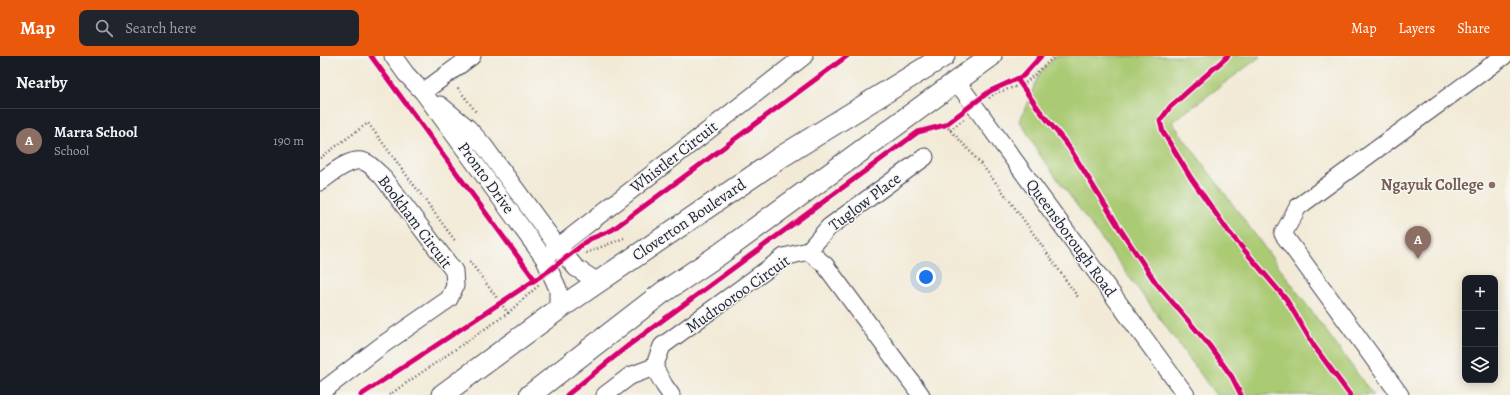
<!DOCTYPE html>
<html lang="en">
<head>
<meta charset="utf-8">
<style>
  body { margin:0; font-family:Alegreya,serif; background:#20242c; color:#f1f3f6 }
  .controls { position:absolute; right:12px; bottom:12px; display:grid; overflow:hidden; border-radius:8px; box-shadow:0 2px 10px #0003 }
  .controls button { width:36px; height:36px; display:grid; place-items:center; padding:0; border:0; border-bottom:1px solid #363941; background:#171b24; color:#f1f3f6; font:20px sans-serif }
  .you { position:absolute; left:606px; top:221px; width:14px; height:14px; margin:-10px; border:3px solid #fff; border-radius:50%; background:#1a73e8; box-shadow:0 0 0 6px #1a73e833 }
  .badge { display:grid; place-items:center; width:26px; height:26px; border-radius:50%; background:#ea580c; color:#fff; font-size:13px; font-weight:700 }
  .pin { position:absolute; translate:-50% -33px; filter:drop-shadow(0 1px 2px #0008) }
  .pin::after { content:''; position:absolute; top:21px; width:14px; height:12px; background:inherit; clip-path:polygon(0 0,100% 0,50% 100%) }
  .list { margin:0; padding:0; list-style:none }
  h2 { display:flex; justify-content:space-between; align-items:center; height:52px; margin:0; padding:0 16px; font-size:17px }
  h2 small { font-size:13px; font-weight:400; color:#9ea1a6 }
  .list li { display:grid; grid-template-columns:26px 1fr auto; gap:12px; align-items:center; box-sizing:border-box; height:64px; padding:0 16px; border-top:1px solid #363941 }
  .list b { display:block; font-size:15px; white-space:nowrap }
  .list p { margin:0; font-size:13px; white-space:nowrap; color:#9ea1a6 }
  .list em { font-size:13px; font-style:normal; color:#9ea1a6 }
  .icon { flex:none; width:22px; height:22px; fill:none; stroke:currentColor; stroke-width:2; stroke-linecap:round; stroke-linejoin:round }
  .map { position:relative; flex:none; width:1190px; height:339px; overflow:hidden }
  header { display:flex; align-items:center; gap:24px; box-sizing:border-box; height:56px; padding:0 20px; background:#ea580c; color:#fff }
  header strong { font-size:19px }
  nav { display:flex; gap:22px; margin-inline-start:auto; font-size:14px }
  .search { width:280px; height:36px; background:#20242c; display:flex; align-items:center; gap:10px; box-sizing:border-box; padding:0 14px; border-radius:8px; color:#9ea1a6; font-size:15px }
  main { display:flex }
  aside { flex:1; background:#171b24 }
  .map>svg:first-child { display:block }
  .green { fill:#aaca73; stroke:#667657 }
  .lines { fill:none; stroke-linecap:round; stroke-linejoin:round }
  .minor-casing { stroke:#414052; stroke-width:19 }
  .tertiary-casing { stroke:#414052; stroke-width:23 }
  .path { stroke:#414052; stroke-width:2.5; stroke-dasharray:1 3; stroke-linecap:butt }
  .minor { stroke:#fff; stroke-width:17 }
  .tertiary { stroke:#fff; stroke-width:21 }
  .cycleway-casing { stroke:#f6f6f2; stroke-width:8 }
  .cycleway { stroke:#d6006c; stroke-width:5 }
  .education-dot { fill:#8d6e63; stroke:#f6f6f2; stroke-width:1.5 }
  .labels { text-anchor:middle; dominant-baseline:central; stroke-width:3; stroke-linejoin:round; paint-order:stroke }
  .street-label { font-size:16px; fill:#22223b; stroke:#f6f6f2 }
  .education-label { font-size:16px; font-weight:bold; fill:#785e54; stroke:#f6f6f2; text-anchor:end }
</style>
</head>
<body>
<header>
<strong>Map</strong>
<div class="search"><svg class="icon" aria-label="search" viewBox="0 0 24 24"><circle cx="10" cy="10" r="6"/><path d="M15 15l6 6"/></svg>Search here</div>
<nav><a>Map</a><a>Layers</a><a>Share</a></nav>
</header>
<main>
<aside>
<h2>Nearby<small></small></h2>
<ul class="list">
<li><span class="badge" style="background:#8d6e63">A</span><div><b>Marra School</b><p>School</p></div><em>190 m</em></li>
</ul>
</aside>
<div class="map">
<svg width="1190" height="339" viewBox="0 0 1190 339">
  <rect width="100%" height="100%" fill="#f6f6f2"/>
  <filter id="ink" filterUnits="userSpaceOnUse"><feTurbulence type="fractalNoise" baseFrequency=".025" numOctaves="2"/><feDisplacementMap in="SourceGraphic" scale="8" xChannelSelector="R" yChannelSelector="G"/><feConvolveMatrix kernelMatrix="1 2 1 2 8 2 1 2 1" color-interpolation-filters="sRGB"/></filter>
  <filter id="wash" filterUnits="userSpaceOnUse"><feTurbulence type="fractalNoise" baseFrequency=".012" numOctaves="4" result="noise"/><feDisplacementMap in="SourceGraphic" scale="16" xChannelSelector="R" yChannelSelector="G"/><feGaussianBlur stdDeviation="0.9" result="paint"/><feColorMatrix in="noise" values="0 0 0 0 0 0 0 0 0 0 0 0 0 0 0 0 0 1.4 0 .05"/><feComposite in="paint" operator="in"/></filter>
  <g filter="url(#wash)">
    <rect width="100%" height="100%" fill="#f2ead6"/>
    <polygon class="green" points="736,0 941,0 852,66 1053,339 896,339 720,99 700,65 719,18"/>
  </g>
  <g filter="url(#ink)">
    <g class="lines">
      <g class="minor-casing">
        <g id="minor">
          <polyline points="73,0 86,18 103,36 224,202 238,233 238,253"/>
          <polyline points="637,26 866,339"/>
          <polyline points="103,36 152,0"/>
          <polyline points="120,49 148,72 164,90 238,191 256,212 278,226"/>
          <path d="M 0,126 C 11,118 33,98 47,107 C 52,110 56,115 61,119 L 134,215 L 135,230 L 129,243 L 61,290 L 0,337"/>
          <polyline points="488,195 509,171 605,101"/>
          <polyline points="224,202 484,0"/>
          <polyline points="285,339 310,320 334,311"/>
          <polyline points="351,339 344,329 334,311 342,290 464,201 488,195 505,209 601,339"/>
          <polyline points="1080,339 963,178 978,151 1184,0"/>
        </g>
      </g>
      <g class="tertiary-casing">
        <g id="tertiary">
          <polyline points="122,339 243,250 461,101 624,0"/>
          <polyline points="210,339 342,237 400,198 671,0"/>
        </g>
      </g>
      <g class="path">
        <polyline points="138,32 156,56"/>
        <polyline points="669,42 675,37 704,28 735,0"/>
        <path d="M 625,69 C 677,120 716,183 758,241"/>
        <polyline points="630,74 644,63"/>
        <polyline points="0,102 48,67 136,186"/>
        <polyline points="266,197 304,182"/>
        <polyline points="188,257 219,229"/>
        <polyline points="69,339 188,257 148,203"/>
      </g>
      <use href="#minor" class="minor"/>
      <use href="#tertiary" class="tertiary"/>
      <g class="cycleway-casing">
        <g id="cycleway">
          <polyline points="51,0 215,224"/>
          <polyline points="908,0 850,51 840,65 843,76 871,122 908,175 966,243 994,290 1030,339"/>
          <polyline points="697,23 720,55 749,91 800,173 836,227 889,289 912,321 921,339"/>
          <polyline points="41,339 230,214 270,183 292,174 527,0"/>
          <polyline points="247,339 309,289 598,76 625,69 670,35 703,20 721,0"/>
        </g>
      </g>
      <use href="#cycleway" class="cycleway"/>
    </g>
  </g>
  <circle class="education-dot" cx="1172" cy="129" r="4"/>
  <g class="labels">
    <g class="street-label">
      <text transform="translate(354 101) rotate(-38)">Whistler Circuit</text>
      <text transform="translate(166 122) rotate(54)">Pronto Drive</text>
      <text transform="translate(545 146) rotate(-37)">Tuglow Place</text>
      <text transform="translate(369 164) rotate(-34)">Cloverton Boulevard</text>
      <text transform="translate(95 166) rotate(53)">Bookham Circuit</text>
      <text transform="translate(751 182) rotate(54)">Queensborough Road</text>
      <text transform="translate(418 238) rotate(-35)">Mudrooroo Circuit</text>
    </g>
    <g class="education-label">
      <text x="1164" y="129">Ngayuk College</text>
    </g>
  </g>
</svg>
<div class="controls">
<button>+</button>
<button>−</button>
<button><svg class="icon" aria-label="layers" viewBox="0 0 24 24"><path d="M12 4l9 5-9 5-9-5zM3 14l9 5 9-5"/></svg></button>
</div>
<div class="you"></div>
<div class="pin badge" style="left:1098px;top:203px;background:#8d6e63">A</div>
</div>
</main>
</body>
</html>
